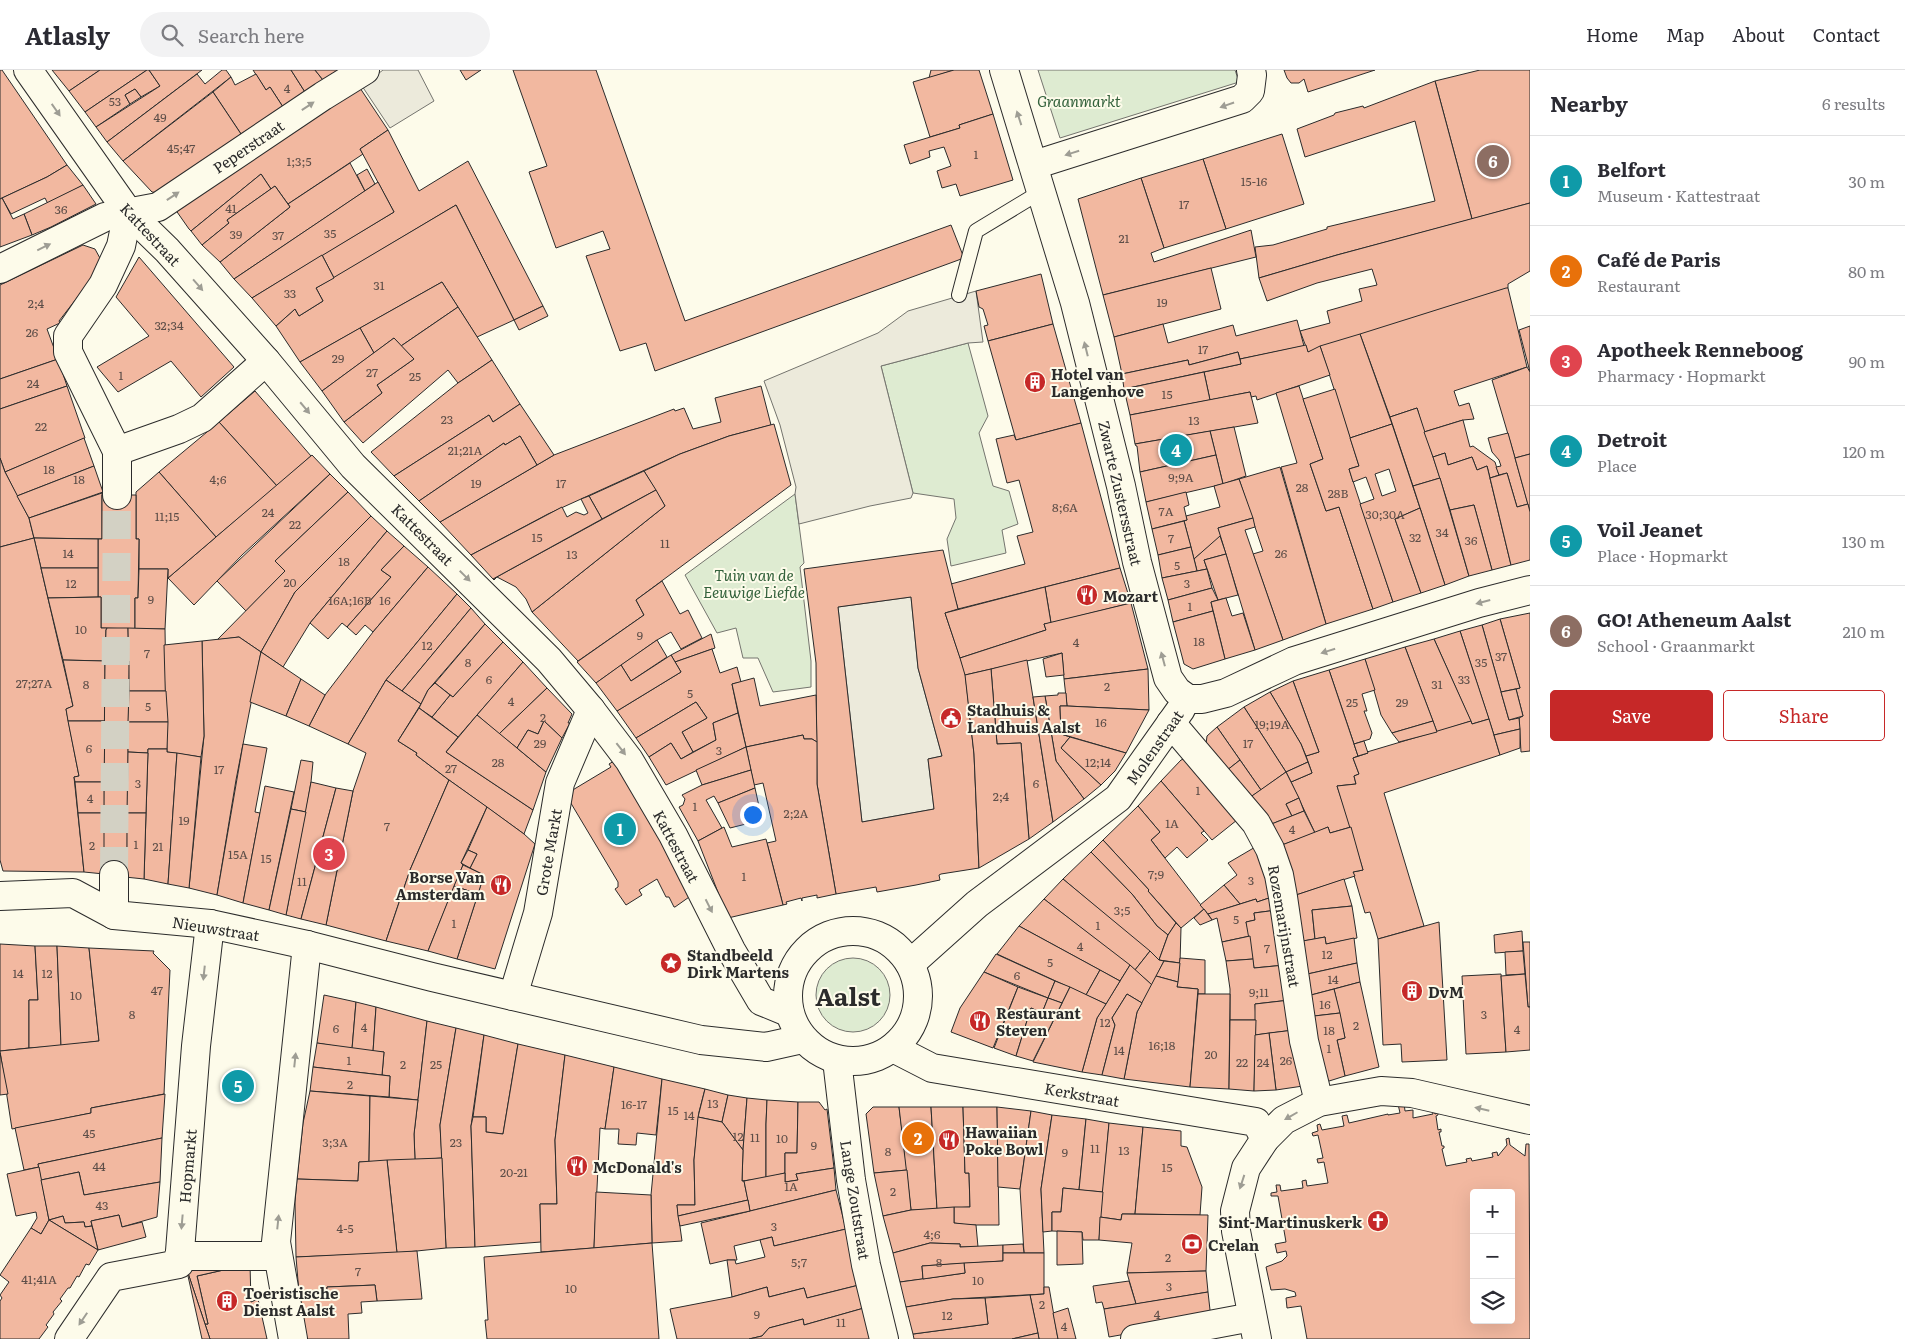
<!DOCTYPE html>
<html lang="en">
<head>
<meta charset="utf-8">
<style>
  body { margin:0; font-family:Literata,serif; background:#f2f2f3; color:#2b2b33 }
  .controls { position:absolute; right:15px; bottom:15px; display:grid; overflow:hidden; border-radius:5px; box-shadow:0 5px 20px #0002 }
  .controls button { width:45px; height:45px; display:grid; place-items:center; padding:0; border:0; border-bottom:1px solid #e1e1e2; background:#fff; color:#2b2b33; font:25px sans-serif }
  .you { position:absolute; left:752px; top:744px; width:18px; height:18px; margin:-12px; border:4px solid #fff; border-radius:50%; background:#1a73e8; box-shadow:0 0 0 8px #1a73e833 }
  .badge { display:grid; place-items:center; width:32px; height:32px; border-radius:50%; background:#c62828; color:#fff; font-size:16px; font-weight:700 }
  .pin { position:absolute; translate:-50% -50%; border:2px solid #fff; box-shadow:0 1px 5px #0006 }
  .list { margin:0; padding:0; list-style:none }
  h2 { display:flex; justify-content:space-between; align-items:center; height:65px; margin:0; padding:0 20px; font-size:21px }
  h2 small { font-size:16px; font-weight:400; color:#7c7c81 }
  .list li { display:grid; grid-template-columns:32px 1fr auto; gap:15px; align-items:center; box-sizing:border-box; height:90px; padding:0 20px; border-top:1px solid #e1e1e2 }
  .list b { display:block; font-size:19px; white-space:nowrap }
  .list p { margin:0; font-size:16px; white-space:nowrap; color:#7c7c81 }
  .list em { font-size:16px; font-style:normal; color:#7c7c81 }
  .actions { display:flex; gap:10px; padding:15px 20px }
  .actions a { flex:1; padding:11px 0; border:1px solid #c62828; border-radius:5px; text-align:center; font-size:18px; color:#c62828 }
  .actions .main { background:#c62828; color:#fff }
  .icon { flex:none; width:28px; height:28px; fill:none; stroke:currentColor; stroke-width:2; stroke-linecap:round; stroke-linejoin:round }
  .map { position:relative; flex:none; width:1530px; height:1269px; overflow:hidden }
  header { display:flex; align-items:center; gap:30px; box-sizing:border-box; height:70px; padding:0 25px; background:#fff; border-bottom:1px solid #e1e1e2 }
  header strong { font-size:24px }
  nav { display:flex; gap:28px; margin-inline-start:auto; font-size:18px }
  .search { width:350px; height:45px; background:#f2f2f3; display:flex; align-items:center; gap:12px; box-sizing:border-box; padding:0 18px; border-radius:28px; color:#7c7c81; font-size:19px }
  main { display:flex }
  aside { flex:1; background:#fff }
  .map>svg:first-child { display:block }
  .green { fill:#deebd1; stroke:#74746e }
  .parking { fill:#eceadb; stroke:#74746e }
  .building { fill:#f2b8a0; stroke:#2b2b2b; fill-rule:evenodd }
  .lines { fill:none; stroke-linecap:round; stroke-linejoin:round }
  .street-tunnel { stroke:#d3d1c4; stroke-width:28; stroke-dasharray:28 14; stroke-linecap:butt }
  .lane-casing { stroke:#2b2b2b; stroke-width:16 }
  .street-casing { stroke:#2b2b2b; stroke-width:30 }
  .lane { stroke:#fdfbea; stroke-width:14 }
  .street { stroke:#fdfbea; stroke-width:28 }
  .oneway { fill:#9e9d94 }
  .labels { text-anchor:middle; dominant-baseline:central; stroke-width:4; stroke-linejoin:round; paint-order:stroke }
  .number-label { font-size:12px; fill:#5d4e48 }
  .park-label { font-size:15px; font-style:italic; fill:#34623c; stroke:#fdfbea }
  .street-label { font-size:15px; fill:#2b2b2b; stroke:#fdfbea }
  .poi-label { font-size:15px; font-weight:bold; fill:#2b2b2b; stroke:#fdfbea; text-anchor:start }
  .town-label { font-size:25px; font-weight:bold; fill:#2b2b2b; stroke:#fdfbea }
</style>
</head>
<body>
<header>
<strong>Atlasly</strong>
<div class="search"><svg class="icon" aria-label="search" viewBox="0 0 24 24"><circle cx="10" cy="10" r="6"/><path d="M15 15l6 6"/></svg>Search here</div>
<nav><a>Home</a><a>Map</a><a>About</a><a>Contact</a></nav>
</header>
<main>
<div class="map">
<svg width="1530" height="1269" viewBox="0 0 1530 1269">
  <rect width="100%" height="100%" fill="#fdfbea"/>
  <g class="green">
    <polygon points="1038,0 1235,0 1239,12 1060,68"/>
    <polygon points="968,273 988,346 979,363 993,416 1009,421 1018,454 1002,460 1006,483 951,496 947,469 956,448 954,429 913,423 881,296"/>
    <polygon points="795,424 804,493 800,497 811,591 811,617 773,622 758,588 743,588 736,558 717,563 685,505"/>
    <circle cx="853" cy="925" r="37"/>
  </g>
  <g class="parking">
    <polygon points="383,0 418,0 434,31 390,58 362,16"/>
    <polygon points="976,221 983,272 968,273 881,296 913,423 911,428 870,436 799,454 795,424 796,417 780,355 764,311 878,263 908,241"/>
    <polygon points="911,527 918,598 942,686 928,689 934,739 862,752 838,537"/>
  </g>
  <g class="building">
    <polygon points="0,0 2,0 67,95 47,107 0,129"/>
    <polygon points="52,0 100,0 69,21"/>
    <polygon points="100,0 147,0 85,42 69,21"/>
    <polygon points="147,0 149,0 160,16 141,27 135,19 125,25 130,34 96,57 85,42"/>
    <polygon points="149,0 202,0 107,72 96,57 160,16"/>
    <polygon points="222,0 226,0 231,7 123,91 107,72 197,4 205,14"/>
    <polygon points="253,0 291,0 305,22 283,37 270,17 266,20"/>
    <polygon points="291,0 315,0 323,10 305,22"/>
    <polygon points="315,0 338,0 323,10"/>
    <polygon points="460,0 481,0 466,10"/>
    <polygon points="513,0 596,0 685,251 951,155 964,188 655,301 646,273 620,281 586,186 610,179 603,161 556,178 529,102 547,96"/>
    <polygon points="931,0 954,0 929,8"/>
    <polygon points="954,0 979,0 993,44 959,55 960,58 930,67 913,12"/>
    <polygon points="1284,0 1375,0 1308,22 1304,9 1299,13 1291,13 1287,8"/>
    <polygon points="1480,0 1530,0 1530,133 1472,149 1435,11"/>
    <polygon points="256,4 266,20 270,17 283,37 241,64 213,22 231,7 235,15"/>
    <polygon points="1435,11 1472,149 1337,185 1259,208 1255,177 1273,175 1327,159 1327,157 1435,131 1415,51 1305,87 1297,59 1334,45 1335,43 1363,36 1364,38"/>
    <polygon points="360,18 388,60 360,79 363,84 288,134 275,116 271,119 261,104 191,161 189,159 175,139 253,87 254,89"/>
    <polygon points="135,19 141,27 130,34 125,25"/>
    <polygon points="213,22 241,64 159,123 152,122 123,91"/>
    <polygon points="993,44 1013,110 960,126 956,114 942,118 937,101 951,96 944,77 929,81 930,87 910,94 904,75 960,58 959,55"/>
    <polygon points="388,60 419,121 468,91 543,236 514,250 456,135 334,208 322,185 394,142 360,79"/>
    <polygon points="1282,64 1304,134 1226,159 1203,89"/>
    <polygon points="1203,89 1226,159 1164,178 1141,108"/>
    <polygon points="350,93 365,121 234,209 220,192 290,137 288,134"/>
    <polygon points="67,95 83,115 48,134 45,128 11,144 2,128 47,107"/>
    <polygon points="367,99 375,114 365,121 357,105"/>
    <polygon points="261,104 271,119 227,150 229,153 202,175 191,161"/>
    <polygon points="1141,108 1164,178 1151,183 1154,192 1251,160 1256,187 1103,225 1078,129"/>
    <polygon points="378,112 394,142 252,228 234,209"/>
    <polygon points="83,115 96,134 51,157 32,165 24,144"/>
    <polygon points="275,116 290,137 220,192 202,175 229,153 227,150"/>
    <polygon points="2,128 13,149 24,144 32,165 0,177 0,129"/>
    <polygon points="1530,133 1530,201 1508,214 1508,218 1308,282 1300,261 1330,253 1327,241 1362,231 1359,219 1377,215 1372,199 1317,213 1267,231 1259,208 1337,185"/>
    <polygon points="456,135 514,250 477,267 442,212 300,292 276,256 295,239 299,246 323,231 316,218"/>
    <polygon points="83,175 95,179 101,190 97,202 59,251 60,253 47,259 58,289 0,309 0,215"/>
    <polygon points="322,185 334,208 316,218 323,231 299,246 295,239 276,256 252,228"/>
    <polygon points="139,187 234,297 201,327 171,291 118,322 97,297 149,266 116,227"/>
    <polygon points="1211,198 1221,239 1114,267 1103,225"/>
    <polygon points="1041,204 1053,254 988,271 984,256 988,255 983,239 979,237 976,221"/>
    <polygon points="442,212 458,237 401,276 394,268 374,283 360,258"/>
    <polygon points="1506,218 1508,218 1527,297 1454,321 1459,336 1469,333 1474,349 1463,350 1424,362 1417,338 1390,347 1360,264"/>
    <polygon points="543,236 548,246 519,260 514,250"/>
    <polygon points="458,237 492,290 458,313 448,300 363,373 344,352 382,323 377,315 414,289 401,276"/>
    <polygon points="1297,250 1304,276 1240,289 1238,282 1189,295 1188,290 1122,304 1114,267 1163,254 1168,273 1233,255 1236,266"/>
    <polygon points="1053,254 1081,353 1016,370 988,271"/>
    <polygon points="1530,256 1530,302 1519,260"/>
    <polygon points="360,258 374,283 322,321 300,292"/>
    <polygon points="1360,264 1392,354 1350,368 1320,276"/>
    <polygon points="394,268 414,289 377,315 382,323 344,352 322,321"/>
    <polygon points="1306,275 1308,282 1320,276 1330,305 1257,330 1256,326 1251,327 1250,322 1210,330 1204,302 1241,294 1240,289"/>
    <polygon points="1238,282 1241,294 1124,319 1122,304 1188,290 1189,295"/>
    <polygon points="58,289 67,316 0,339 0,309"/>
    <polygon points="492,290 520,334 493,352 489,345 394,406 371,382 458,313"/>
    <polygon points="1527,297 1530,302 1530,384 1515,388 1492,310"/>
    <polygon points="1204,302 1210,330 1130,345 1124,319"/>
    <polygon points="67,316 85,368 5,402 0,388 0,339"/>
    <polygon points="761,316 771,355 729,366 680,384 548,444 471,485 440,452 554,385 674,339 675,341 684,338 693,359 721,352 715,328"/>
    <polygon points="1299,316 1323,389 1310,394 1326,441 1339,437 1373,539 1326,554 1281,397 1297,393 1276,323"/>
    <polygon points="1335,319 1359,396 1349,399 1393,532 1373,539 1339,437 1326,441 1310,394 1323,389 1303,329"/>
    <polygon points="255,321 311,386 277,416 219,352"/>
    <polygon points="1250,322 1258,353 1135,374 1130,345"/>
    <polygon points="520,334 554,385 537,395 520,366 505,375 504,373 419,431 394,406 489,345 493,352"/>
    <polygon points="1417,338 1440,408 1413,416 1390,347"/>
    <polygon points="1463,350 1470,377 1473,376 1495,392 1499,405 1490,408 1487,396 1477,400 1472,387 1448,395 1445,383 1433,387 1424,362"/>
    <polygon points="219,352 277,416 216,467 159,402"/>
    <polygon points="1081,353 1120,498 958,539 951,514 1025,494 1017,466 1033,462 1019,410 1007,413 996,369 1014,365 1016,370"/>
    <polygon points="774,354 791,415 636,530 644,545 578,591 532,542 665,436 644,401 680,384 729,366"/>
    <path d="M 1392,354 L 1420,438 L 1395,449 L 1421,523 L 1393,532 L 1360,434 L 1374,429 L 1366,407 L 1353,412 L 1349,399 L 1359,396 L 1350,368 ZM 1389,399 L 1396,421 L 1382,426 L 1375,404 Z"/>
    <polygon points="1234,357 1246,406 1223,414 1210,361"/>
    <polygon points="1210,361 1216,385 1140,402 1137,376 1136,376 1135,374"/>
    <polygon points="1508,363 1528,434 1517,437 1507,403 1499,405 1496,397 1501,396 1499,390 1492,382 1488,368"/>
    <polygon points="520,366 537,395 440,452 419,431 504,373 505,375"/>
    <polygon points="84,368 94,396 17,426 5,402"/>
    <polygon points="1445,383 1448,395 1472,387 1477,400 1487,396 1511,495 1492,500 1474,435 1450,440 1433,387"/>
    <polygon points="1530,384 1530,442 1515,388"/>
    <polygon points="312,385 330,404 242,485 194,535 168,508"/>
    <polygon points="1216,385 1223,414 1146,432 1140,402"/>
    <polygon points="0,388 5,402 29,448 34,468 0,477"/>
    <polygon points="94,396 103,422 29,448 17,426"/>
    <polygon points="1280,397 1326,554 1283,570 1253,484 1263,481 1239,409"/>
    <polygon points="644,401 656,420 602,449 589,426"/>
    <polygon points="159,402 216,467 168,508 168,499 139,499 139,469 136,469 136,422"/>
    <polygon points="1507,403 1517,437 1528,434 1530,442 1530,490 1511,495 1490,408"/>
    <polygon points="330,404 348,422 275,491 285,501 246,541 217,511"/>
    <polygon points="1440,408 1469,506 1445,515 1413,416"/>
    <polygon points="1239,409 1253,448 1218,458 1221,466 1194,489 1184,451 1187,450 1186,446 1220,437 1214,416"/>
    <polygon points="656,420 665,436 532,542 526,529 516,517 497,507 494,510 493,509"/>
    <polygon points="348,422 371,446 295,522 261,582 239,567 217,570 285,501 275,491"/>
    <polygon points="1186,422 1189,435 1184,437 1187,450 1152,459 1146,432"/>
    <polygon points="102,423 102,469 34,468 29,448"/>
    <polygon points="102,425 136,425 136,469 139,469 138,528 135,528 135,559 101,558 101,527 98,527 98,469 102,469"/>
    <polygon points="589,426 602,449 493,509 471,485 562,437 567,447 576,442 584,445 588,443 581,429"/>
    <polygon points="1474,435 1492,500 1469,506 1450,440"/>
    <polygon points="1420,438 1445,515 1421,523 1395,449"/>
    <polygon points="371,446 387,461 310,553 283,597 261,582 295,522"/>
    <polygon points="1253,448 1255,457 1245,460 1283,570 1255,580 1218,458"/>
    <polygon points="1184,451 1191,477 1158,485 1152,459"/>
    <polygon points="387,461 404,476 381,500 391,507 347,557 342,553 328,569 310,553"/>
    <polygon points="1220,466 1226,484 1204,490 1207,499 1197,501 1194,489"/>
    <polygon points="34,468 98,469 98,498 41,498"/>
    <polygon points="34,468 73,636 66,639 79,706 74,707 84,802 3,801 0,790 0,477"/>
    <polygon points="404,476 428,497 373,562 365,555 356,565 347,557 391,507 381,500"/>
    <polygon points="1191,477 1197,501 1162,508 1158,485"/>
    <path d="M 943,480 L 958,539 L 945,543 L 965,602 L 974,684 L 979,798 L 941,804 L 939,805 L 940,810 L 916,815 L 877,822 L 876,817 L 836,824 L 817,714 L 816,593 L 804,499 ZM 911,527 L 918,598 L 942,686 L 928,689 L 934,739 L 862,752 L 838,537 Z"/>
    <polygon points="1226,484 1238,525 1218,530 1204,490"/>
    <polygon points="428,497 457,524 386,610 348,674 309,656 325,625 373,562"/>
    <polygon points="41,498 98,498 98,527 48,528"/>
    <polygon points="1120,498 1131,533 1051,553 1045,517"/>
    <polygon points="139,499 168,499 165,559 135,559 135,528 138,528"/>
    <polygon points="1207,499 1212,518 1168,530 1162,508"/>
    <polygon points="662,511 680,544 688,540 702,568 681,579 671,562 657,570 596,613 577,592 644,545 636,530"/>
    <polygon points="1045,517 1051,553 1044,554 1046,560 960,588 945,543"/>
    <polygon points="1212,518 1218,530 1211,532 1213,541 1173,552 1168,530"/>
    <polygon points="457,524 471,538 402,621 386,610"/>
    <polygon points="101,527 101,558 107,558 106,560 105,591 63,590 48,528"/>
    <polygon points="1226,528 1232,546 1243,543 1255,580 1225,589 1211,532"/>
    <polygon points="1131,533 1148,599 1064,609 1062,583 965,605 960,588 1046,560 1044,554"/>
    <polygon points="471,538 485,554 428,620 421,634 402,621"/>
    <polygon points="1213,541 1225,589 1193,599 1184,594 1173,552"/>
    <polygon points="1530,543 1530,681 1521,682 1519,648 1523,646 1516,619 1520,618 1500,549"/>
    <polygon points="1500,549 1520,618 1501,622 1482,555"/>
    <polygon points="485,554 503,572 453,627 435,613"/>
    <polygon points="1482,555 1509,650 1519,648 1520,659 1494,665 1460,561"/>
    <polygon points="107,558 128,558 129,591 105,591 106,560"/>
    <polygon points="128,558 165,559 166,621 129,621"/>
    <polygon points="1460,561 1489,649 1472,654 1434,569"/>
    <polygon points="711,564 715,578 675,592 671,585"/>
    <polygon points="239,567 261,582 236,710 217,825 189,818 204,666 202,571"/>
    <polygon points="1434,569 1471,651 1437,662 1405,577"/>
    <polygon points="657,570 667,587 631,611 621,595"/>
    <polygon points="202,571 204,666 201,687 167,682 164,575"/>
    <polygon points="503,572 523,592 458,667 432,647 450,625 453,627"/>
    <polygon points="1405,577 1433,651 1392,663 1381,645 1365,589"/>
    <polygon points="712,579 720,603 737,597 741,612 732,614 738,643 713,653 716,670 693,682 682,662 707,648 696,632 636,668 617,641 681,602 675,592"/>
    <polygon points="261,582 301,609 286,646 250,632"/>
    <polygon points="1062,583 1064,605 1046,607 1043,589"/>
    <polygon points="671,585 681,602 617,641 596,613 621,595 631,611"/>
    <polygon points="1365,589 1375,620 1362,624 1367,641 1364,641 1372,663 1370,669 1354,674 1329,600"/>
    <polygon points="63,590 105,591 105,651 68,651 66,639 73,636"/>
    <polygon points="1027,590 1053,752 1029,769 1021,673 997,674 991,599"/>
    <polygon points="105,591 129,591 127,805 103,802"/>
    <polygon points="523,592 547,618 499,664 477,645"/>
    <polygon points="991,599 997,674 1021,673 1029,769 979,798 974,684 965,605"/>
    <polygon points="1148,599 1149,640 1067,636 1064,609"/>
    <polygon points="1329,600 1358,686 1353,688 1359,704 1354,706 1356,714 1337,716 1351,757 1330,763 1328,757 1315,763 1291,712 1312,703 1306,686 1319,682 1293,611"/>
    <polygon points="754,608 760,636 816,625 817,672 812,669 804,669 803,665 746,677 732,614"/>
    <polygon points="301,609 325,625 309,656 286,646"/>
    <polygon points="386,610 421,634 398,671 417,683 416,685 449,710 410,800 386,871 326,855 353,721 366,683 348,674"/>
    <polygon points="1293,611 1319,682 1306,686 1301,674 1270,622"/>
    <polygon points="435,613 450,625 432,647 419,638 428,620"/>
    <polygon points="547,618 572,644 568,653 570,653 562,668 544,651 538,664 528,660 517,678 499,664"/>
    <polygon points="1516,619 1523,646 1509,650 1501,622"/>
    <polygon points="129,621 166,621 168,652 128,652"/>
    <polygon points="1270,622 1301,674 1308,692 1286,702 1244,637"/>
    <polygon points="1058,623 1066,623 1067,636 1060,636 1061,664 1070,667 1061,678 1101,715 1084,729 1056,691 1045,626 1058,625"/>
    <polygon points="1045,626 1056,691 1084,729 1053,752 1033,627"/>
    <polygon points="696,632 707,648 682,662 693,682 681,689 671,673 649,687 636,668"/>
    <polygon points="1060,636 1067,636 1149,640 1126,683 1061,664"/>
    <polygon points="1244,637 1286,702 1261,720 1217,657"/>
    <polygon points="419,638 458,667 446,682 533,740 524,764 449,710 416,685 417,683 398,671"/>
    <polygon points="738,643 746,677 666,715 649,687 671,673 681,689 716,670 713,653"/>
    <polygon points="477,645 546,702 533,740 446,682"/>
    <polygon points="1489,649 1500,685 1384,723 1424,856 1378,869 1370,842 1365,843 1353,802 1363,800 1337,716 1356,714 1354,706 1359,704 1353,688 1368,683 1367,682 1471,651 1472,654"/>
    <polygon points="68,651 105,651 104,712 75,712 74,707 79,706"/>
    <polygon points="544,651 562,668 546,702 517,678 528,660 538,664"/>
    <polygon points="1433,651 1437,662 1399,672 1392,663"/>
    <polygon points="128,652 168,652 167,679 148,679 148,683 128,682"/>
    <polygon points="1217,657 1240,690 1226,701 1206,674 1207,666"/>
    <polygon points="1520,659 1520,678 1500,685 1494,665"/>
    <polygon points="803,665 804,669 812,669 817,672 817,714 836,824 817,828 817,825 802,828 802,831 801,828 786,832 787,834 783,835 767,773 776,771 763,713 754,715 746,677"/>
    <polygon points="1070,667 1126,683 1115,701 1101,715 1061,678"/>
    <polygon points="1364,671 1368,683 1358,686 1354,674"/>
    <polygon points="243,674 267,678 255,742 260,743 243,833 217,825"/>
    <polygon points="746,677 751,700 702,715 696,700"/>
    <polygon points="148,679 167,679 167,682 177,683 168,814 144,809"/>
    <polygon points="128,682 148,683 146,743 127,743"/>
    <polygon points="177,683 201,687 189,818 168,814"/>
    <polygon points="1184,689 1237,750 1212,770 1161,711 1181,690"/>
    <polygon points="301,690 313,692 311,712 306,742 291,739"/>
    <polygon points="1240,690 1261,720 1249,728 1226,701"/>
    <polygon points="614,691 692,825 675,837 674,837 669,827 666,827 657,809 639,820 642,825 626,835 615,819 618,817 618,812 569,730 571,721 611,697 609,694"/>
    <polygon points="1308,692 1312,703 1291,712 1286,702"/>
    <polygon points="751,700 755,718 718,733 714,726 706,730 722,758 698,771 679,737 683,735 685,729 682,725 702,715"/>
    <polygon points="1286,702 1299,728 1286,734 1292,746 1269,755 1249,728"/>
    <polygon points="449,710 487,737 461,793 463,795 428,881 386,871 410,800"/>
    <polygon points="1161,711 1204,761 1201,763 1208,770 1187,788 1177,777 1165,788 1151,770 1160,762 1138,736"/>
    <polygon points="75,712 104,712 104,743 78,743"/>
    <polygon points="311,712 336,718 301,849 286,845"/>
    <polygon points="265,716 294,722 269,840 243,833"/>
    <polygon points="336,718 353,721 326,855 301,849"/>
    <polygon points="755,718 762,750 730,758 718,733"/>
    <polygon points="1299,728 1304,741 1292,746 1286,734"/>
    <polygon points="1138,736 1160,762 1151,770 1204,839 1181,858 1148,821 1149,820 1103,770"/>
    <polygon points="487,737 524,764 535,774 495,899 457,889 484,805 470,798 477,784 468,780"/>
    <polygon points="291,739 306,742 286,845 269,840"/>
    <polygon points="1304,741 1315,763 1282,775 1269,755"/>
    <polygon points="78,743 104,743 104,804 84,802"/>
    <polygon points="127,743 146,743 144,809 125,807 127,805"/>
    <polygon points="724,757 732,777 766,769 783,835 728,848 698,771"/>
    <polygon points="1328,757 1330,763 1351,757 1363,800 1353,802 1355,806 1293,826 1282,775"/>
    <polygon points="1103,770 1149,820 1148,821 1176,853 1168,865 1157,856 1132,824 1091,782"/>
    <polygon points="1257,776 1275,826 1257,832 1256,829 1240,834 1224,815 1237,805 1228,793"/>
    <polygon points="468,780 477,784 470,798 461,793"/>
    <polygon points="1091,782 1132,824 1157,856 1168,865 1159,890 1063,809"/>
    <polygon points="463,795 484,805 478,824 454,816"/>
    <polygon points="1063,809 1150,881 1135,900 1044,829"/>
    <polygon points="1344,809 1352,836 1312,840 1315,869 1297,872 1293,826"/>
    <polygon points="1224,815 1240,834 1208,844 1200,835"/>
    <polygon points="454,816 478,824 457,889 428,881"/>
    <polygon points="1275,826 1277,840 1254,843 1255,850 1246,852 1250,866 1222,872 1217,848 1212,850 1208,844 1256,829 1257,832"/>
    <polygon points="1044,829 1130,895 1120,911 1019,856"/>
    <polygon points="1352,836 1357,868 1326,874 1325,867 1315,869 1312,840"/>
    <polygon points="1204,839 1212,850 1200,855 1194,848"/>
    <polygon points="1277,840 1285,895 1254,898 1246,852 1255,850 1254,843"/>
    <polygon points="1439,852 1447,990 1402,992 1401,974 1383,975 1378,869"/>
    <polygon points="1176,853 1181,858 1180,893 1159,890 1168,865"/>
    <polygon points="1019,856 1100,900 1086,925 997,884"/>
    <polygon points="1522,861 1523,881 1495,883 1494,865"/>
    <polygon points="1250,866 1253,889 1226,891 1222,872"/>
    <polygon points="1325,867 1326,874 1354,868 1357,893 1303,905 1297,872"/>
    <polygon points="1523,872 1530,872 1530,937 1528,937"/>
    <polygon points="0,874 35,876 38,930 29,930 29,978 0,981"/>
    <polygon points="35,876 57,876 61,976 29,978 29,930 38,930"/>
    <polygon points="57,876 89,878 99,971 61,976"/>
    <polygon points="89,878 154,881 153,883 170,900 164,1024 91,1038 91,1043 12,1059 0,981 99,971"/>
    <polygon points="1150,881 1159,890 1164,891 1152,915 1135,900"/>
    <polygon points="1523,881 1525,904 1506,905 1505,882"/>
    <polygon points="996,884 1055,911 1048,928 984,902"/>
    <polygon points="1180,888 1205,890 1205,924 1198,924 1198,919 1177,917"/>
    <polygon points="1253,889 1254,898 1285,895 1290,930 1255,934 1256,950 1230,950 1230,919 1226,891"/>
    <polygon points="1164,891 1180,893 1178,912 1156,906"/>
    <polygon points="1357,893 1360,912 1311,925 1306,905 1303,905"/>
    <polygon points="1130,895 1152,915 1142,933 1127,924 1112,948 1115,955 1102,1005 1082,1002 1097,948"/>
    <polygon points="1100,900 1120,911 1106,934 1086,925"/>
    <polygon points="984,902 1018,917 993,978 951,962 960,938"/>
    <polygon points="1501,904 1506,982 1466,984 1462,906"/>
    <polygon points="1525,904 1528,937 1530,937 1530,980 1506,982 1501,906"/>
    <polygon points="1156,906 1178,912 1177,917 1198,919 1190,1017 1124,1009 1137,942"/>
    <polygon points="1055,911 1070,917 1062,933 1048,928"/>
    <polygon points="1360,912 1379,997 1345,1006 1337,970 1345,968 1334,919"/>
    <polygon points="1018,917 1048,928 1042,943 1031,938 1016,986 994,978"/>
    <polygon points="1070,917 1106,934 1097,948 1082,1002 1033,992"/>
    <polygon points="1334,919 1340,943 1314,946 1311,925"/>
    <polygon points="1127,924 1142,933 1137,942 1124,1009 1102,1005 1115,955 1112,948"/>
    <polygon points="1198,924 1230,924 1229,1019 1190,1017"/>
    <polygon points="324,925 356,932 352,979 317,973"/>
    <polygon points="1048,928 1062,933 1033,991 1016,986 1031,938 1042,943"/>
    <polygon points="1290,930 1294,960 1255,965 1255,934"/>
    <polygon points="356,932 376,937 373,982 352,979"/>
    <polygon points="376,937 427,951 418,1030 389,1027 390,1006 382,1005 384,982 373,982"/>
    <polygon points="1340,943 1345,968 1337,970 1345,1006 1326,1012 1314,960 1314,946"/>
    <polygon points="1230,950 1256,950 1254,1021 1229,1019"/>
    <polygon points="427,951 456,958 440,1055 442,1088 415,1090 414,1064"/>
    <polygon points="456,958 484,965 471,1056 475,1177 446,1178 440,1055"/>
    <polygon points="1294,960 1303,1016 1276,1020 1269,963"/>
    <polygon points="1269,963 1276,1020 1254,1021 1255,965"/>
    <polygon points="484,965 518,974 503,1064 486,1062 486,1047 473,1047"/>
    <polygon points="317,973 384,982 382,1005 313,997"/>
    <polygon points="518,974 565,985 555,1070 557,1134 540,1134 541,1172 475,1177 471,1056 473,1047 486,1047 486,1062 503,1064"/>
    <polygon points="0,983 8,1024 0,1025"/>
    <polygon points="565,985 614,997 605,1059 600,1058 594,1178 541,1182 540,1134 557,1134 555,1070"/>
    <polygon points="313,997 390,1006 389,1027 310,1021"/>
    <polygon points="614,997 662,1009 656,1065 637,1063 636,1075 618,1074 619,1059 605,1059"/>
    <polygon points="662,1009 705,1019 699,1042 694,1090 695,1135 677,1135 682,1171 652,1173 651,1125"/>
    <polygon points="705,1019 728,1025 722,1052 698,1047"/>
    <polygon points="310,1021 370,1026 369,1092 359,1092 358,1111 297,1109 303,1053"/>
    <polygon points="165,1024 162,1068 38,1094 39,1097 24,1100 15,1058 91,1043 91,1038"/>
    <polygon points="728,1025 747,1028 743,1080 722,1052"/>
    <polygon points="370,1026 418,1030 414,1064 415,1090 369,1092"/>
    <polygon points="747,1028 767,1030 766,1054 766,1108 742,1111 743,1080"/>
    <polygon points="767,1030 798,1032 797,1083 785,1083 785,1103 766,1108 766,1054"/>
    <polygon points="798,1032 819,1032 825,1040 827,1039 834,1098 796,1104 798,1110 785,1112 785,1083 797,1083"/>
    <path d="M 1404,1033 L 1405,1041 L 1413,1040 L 1413,1048 L 1433,1044 L 1432,1041 L 1434,1041 L 1435,1044 L 1438,1043 L 1438,1045 L 1436,1046 L 1438,1060 L 1441,1059 L 1441,1062 L 1439,1062 L 1442,1076 L 1444,1076 L 1444,1078 L 1442,1079 L 1446,1096 L 1467,1092 L 1466,1089 L 1471,1088 L 1472,1091 L 1493,1087 L 1492,1083 L 1497,1082 L 1498,1086 L 1507,1075 L 1506,1069 L 1509,1068 L 1510,1075 L 1525,1086 L 1526,1074 L 1529,1074 L 1530,1269 L 1307,1269 L 1301,1236 L 1287,1238 L 1286,1228 L 1296,1226 L 1295,1222 L 1285,1219 L 1271,1220 L 1266,1197 L 1282,1191 L 1287,1186 L 1286,1181 L 1277,1183 L 1275,1174 L 1286,1172 L 1278,1126 L 1271,1126 L 1271,1123 L 1277,1122 L 1276,1115 L 1280,1115 L 1281,1121 L 1303,1118 L 1302,1111 L 1306,1110 L 1307,1116 L 1328,1113 L 1324,1092 L 1318,1093 L 1317,1089 L 1323,1088 L 1318,1065 L 1313,1066 L 1312,1063 L 1318,1061 L 1317,1055 L 1320,1054 L 1322,1060 L 1344,1056 L 1342,1046 L 1347,1045 L 1349,1053 L 1388,1044 L 1388,1045 L 1400,1043 L 1398,1034 ZM 1474,1123 L 1511,1123 L 1511,1250 L 1474,1250 Z"/>
    <polygon points="873,1037 899,1037 907,1100 874,1103 866,1044"/>
    <polygon points="899,1037 931,1037 937,1139 911,1140"/>
    <polygon points="931,1037 963,1037 965,1103 969,1103 970,1137 937,1139"/>
    <polygon points="963,1037 997,1037 999,1155 967,1155 954,1153 954,1137 970,1137 969,1103 965,1103"/>
    <polygon points="997,1037 1031,1041 1020,1119 998,1117"/>
    <polygon points="1031,1041 1052,1045 1041,1119 1044,1183 1024,1183 1020,1119"/>
    <polygon points="1052,1045 1086,1049 1079,1120 1063,1118 1061,1142 1052,1142 1052,1161 1043,1162 1041,1119"/>
    <polygon points="698,1047 722,1052 743,1080 742,1111 744,1111 748,1130 678,1146 677,1135 695,1135 694,1090"/>
    <polygon points="1086,1049 1109,1053 1103,1122 1079,1120"/>
    <polygon points="1109,1053 1143,1057 1135,1144 1122,1144 1121,1150 1100,1147"/>
    <polygon points="1143,1057 1181,1061 1181,1076 1187,1077 1202,1117 1200,1145 1135,1144"/>
    <polygon points="162,1068 160,1112 84,1125 79,1102 41,1110 38,1094"/>
    <polygon points="442,1088 446,1178 397,1183 387,1090"/>
    <polygon points="387,1090 397,1183 296,1187 295,1132 297,1109 358,1111 359,1092"/>
    <polygon points="39,1097 49,1150 41,1164 31,1158 37,1148 36,1142 16,1146 7,1104"/>
    <polygon points="834,1098 836,1120 750,1141 744,1111 785,1103 785,1112 798,1110 796,1104"/>
    <polygon points="907,1100 911,1140 883,1146 874,1103"/>
    <polygon points="79,1102 84,1125 160,1112 157,1147 122,1157 119,1145 91,1151 92,1156 85,1157 84,1152 65,1153 63,1146 49,1150 41,1110"/>
    <polygon points="1063,1118 1103,1122 1099,1170 1083,1170 1082,1162 1052,1161 1052,1142 1061,1142"/>
    <polygon points="836,1120 846,1159 774,1176 772,1167 734,1176 737,1190 727,1190 710,1194 701,1153"/>
    <polygon points="596,1122 651,1125 652,1173 594,1178"/>
    <polygon points="748,1130 750,1141 680,1156 678,1146"/>
    <polygon points="954,1137 954,1153 976,1155 978,1177 960,1177 960,1174 930,1173 893,1183 883,1146 911,1140"/>
    <polygon points="1122,1144 1208,1145 1206,1201 1127,1203 1132,1173 1099,1170 1100,1147 1121,1150"/>
    <polygon points="119,1145 122,1157 142,1152 146,1167 98,1180 91,1151"/>
    <polygon points="63,1146 65,1153 84,1152 85,1157 92,1156 98,1180 49,1150"/>
    <polygon points="49,1150 98,1180 89,1195 86,1194 79,1207 77,1206 70,1218 68,1218 60,1229 62,1231 53,1242 54,1244 46,1255 48,1257 39,1269 0,1269 0,1231 2,1228 0,1225 9,1212 0,1205 31,1158 41,1164"/>
    <polygon points="846,1159 859,1215 807,1228 804,1218 769,1227 767,1217 732,1227 727,1190 735,1190 736,1194 765,1187 760,1170 772,1167 774,1176"/>
    <polygon points="1057,1161 1082,1162 1083,1194 1057,1195"/>
    <polygon points="652,1173 659,1269 487,1269 485,1250 488,1250 484,1187"/>
    <polygon points="930,1173 960,1174 960,1177 1003,1175 1003,1191 922,1196 923,1209 900,1212 893,1183"/>
    <polygon points="1023,1174 1024,1183 1003,1183 1003,1175"/>
    <polygon points="417,1181 422,1229 377,1231 375,1215 327,1217 327,1222 299,1223 296,1187"/>
    <polygon points="1003,1183 1044,1183 1044,1224 953,1229 906,1237 900,1212 965,1203 964,1193 1003,1191"/>
    <polygon points="964,1193 965,1203 923,1209 922,1196"/>
    <polygon points="250,1194 251,1232 258,1229 267,1269 210,1269 205,1254 208,1254 197,1206"/>
    <polygon points="250,1194 197,1206 208,1254 205,1254 186,1197"/>
    <polygon points="186,1197 210,1269 202,1269"/>
    <polygon points="1206,1201 1208,1222 1136,1234 1127,1203"/>
    <polygon points="1129,1211 1136,1234 1104,1239 1102,1232 1096,1233 1093,1216"/>
    <polygon points="375,1215 377,1231 361,1232 362,1243 348,1244 349,1269 306,1269 299,1223 327,1222 327,1217"/>
    <polygon points="859,1215 864,1238 804,1255 803,1249 769,1258 762,1266 749,1269 677,1269 670,1239 732,1227 767,1217 769,1227 804,1218 807,1228"/>
    <polygon points="1044,1217 1049,1217 1058,1269 1039,1269 1030,1225 1044,1224"/>
    <polygon points="1208,1222 1211,1249 1109,1267 1104,1239"/>
    <polygon points="1030,1225 1038,1263 1012,1269 914,1269 913,1264 988,1254 985,1228"/>
    <polygon points="985,1228 988,1254 913,1264 906,1237 953,1229"/>
    <polygon points="864,1238 872,1269 749,1269 762,1266 769,1258 803,1249 804,1255"/>
    <polygon points="1068,1238 1076,1269 1058,1269 1053,1243"/>
    <polygon points="1038,1263 1039,1269 1012,1269"/>
  </g>
  <g class="lines">
    <polyline class="street-tunnel" points="114,805 117,425"/>
    <g class="lane-casing">
      <polyline id="lane" points="959,225 976,161 1042,121"/>
    </g>
    <g class="street-casing">
      <g id="street">
        <polyline points="28,0 128,142 167,180 266,291 353,396 549,590 591,640 629,690 673,765 731,880 761,931 788,942"/>
        <polyline points="1004,0 1075,233 1121,416 1137,492 1168,608 1177,621 1188,629"/>
        <polyline points="1034,95 1242,29 1250,21 1252,5 1251,0"/>
        <polyline points="0,199 105,147 158,137 323,26 365,0"/>
        <polyline points="117,381 179,359 202,348 266,291"/>
        <polyline points="117,425 117,381 68,282 68,266 103,215 121,176 128,142"/>
        <polyline points="1188,629 1202,629 1226,623 1294,591 1479,533 1530,520"/>
        <polyline points="1171,653 1256,753 1270,779 1279,805 1283,827 1304,971 1319,1032"/>
        <polyline points="114,805 114,845"/>
        <polyline points="0,826 73,823 114,845 210,854 307,875 432,907 701,970 766,977 802,969"/>
        <circle cx="853" cy="926" r="65"/>
        <polyline points="910,894 977,834 1118,728 1181,639"/>
        <polyline points="513,926 538,843 560,713 591,640"/>
        <polyline points="893,978 932,998 1256,1052 1265,1069"/>
        <polyline points="837,990 851,1110 866,1195 884,1269"/>
        <polyline points="179,1186 278,1186"/>
        <polyline points="69,1269 111,1207 179,1194 196,976 210,854"/>
        <polyline points="293,1269 276,1172 307,875"/>
        <polyline points="1135,1269 1252,1247"/>
        <polyline points="1257,1269 1236,1161 1235,1141 1246,1098 1265,1069 1284,1050 1319,1032 1381,1021 1412,1023 1530,1050"/>
      </g>
    </g>
    <use href="#lane" class="lane"/>
    <use href="#street" class="street"/>
  </g>
  <defs><path id="oneway-solid" d="M-6-.8H1V-3.2L6.5 0L1 3.2V.8H-6Z" transform="scale(1.25)"/></defs>
  <g class="oneway">
    <use href="#oneway-solid" transform="translate(1227 35) rotate(161)"/>
    <use href="#oneway-solid" transform="translate(308 36) rotate(-34)"/>
    <use href="#oneway-solid" transform="translate(56 40) rotate(55)"/>
    <use href="#oneway-solid" transform="translate(1019 48) rotate(-108)"/>
    <use href="#oneway-solid" transform="translate(1072 83) rotate(163)"/>
    <use href="#oneway-solid" transform="translate(173 126) rotate(-34)"/>
    <use href="#oneway-solid" transform="translate(44 177) rotate(-26)"/>
    <use href="#oneway-solid" transform="translate(198 215) rotate(49)"/>
    <use href="#oneway-solid" transform="translate(1086 279) rotate(-104)"/>
    <use href="#oneway-solid" transform="translate(305 338) rotate(50)"/>
    <use href="#oneway-solid" transform="translate(465 506) rotate(45)"/>
    <use href="#oneway-solid" transform="translate(1483 532) rotate(165)"/>
    <use href="#oneway-solid" transform="translate(1328 581) rotate(163)"/>
    <use href="#oneway-solid" transform="translate(1163 589) rotate(-105)"/>
    <use href="#oneway-solid" transform="translate(621 679) rotate(52)"/>
    <use href="#oneway-solid" transform="translate(709 836) rotate(63)"/>
    <use href="#oneway-solid" transform="translate(204 903) rotate(96)"/>
    <use href="#oneway-solid" transform="translate(295 990) rotate(-84)"/>
    <use href="#oneway-solid" transform="translate(1482 1039) rotate(-167)"/>
    <use href="#oneway-solid" transform="translate(1291 1046) rotate(150)"/>
    <use href="#oneway-solid" transform="translate(1242 1112) rotate(108)"/>
    <use href="#oneway-solid" transform="translate(182 1152) rotate(95)"/>
    <use href="#oneway-solid" transform="translate(278 1152) rotate(-84)"/>
    <use href="#oneway-solid" transform="translate(83 1249) rotate(124)"/>
  </g>
  <defs>
    <g id="building-disc" transform="scale(1.125)"><circle r="9.5" fill="#c62828" stroke="#fdfbea"/><path d="M-4-6H4V6H1V3H-1V6H-4ZM-2.5-4.3h1.7v1.8h-1.7ZM.8-4.3h1.7v1.8H.8ZM-2.5-1h1.7V.8h-1.7ZM.8-1h1.7V.8H.8Z" fill="#fff"/></g>
    <g id="restaurant-disc" transform="scale(1.125)"><circle r="9.5" fill="#c62828" stroke="#fdfbea"/><path d="M-5-6h1v4h1v-4h1v4h1v-4h1v5L-1.5 .5V6h-2V.5L-5-1ZM5-6V6H3V1.5H1.5Q1.5-4 5-6Z" fill="#fff"/></g>
    <g id="civic-disc" transform="scale(1.125)"><circle r="9.5" fill="#c62828" stroke="#fdfbea"/><path d="M-.6-6.5H3V-4.5H.6V-3L4-1V1h2V6H-6V1h2V-1L-.6-3ZM-1.2 2.5V6h2.4V2.5Z" fill="#fff"/></g>
    <g id="sight-disc" transform="scale(1.125)"><circle r="9.5" fill="#c62828" stroke="#fdfbea"/><path d="M0-6L1.8-2.2L6-1.7L2.9 1.2L3.7 5.4L0 3.3L-3.7 5.4L-2.9 1.2L-6-1.7L-1.8-2.2Z" fill="#fff"/></g>
    <g id="church-disc" transform="scale(1.125)"><circle r="9.5" fill="#c62828" stroke="#fdfbea"/><path d="M-1.2-6h2.4v3.5h3.3v2.4h-3.3V6h-2.4V-.1h-3.3v-2.4h3.3Z" fill="#fff"/></g>
    <g id="bank-disc" transform="scale(1.125)"><circle r="9.5" fill="#c62828" stroke="#fdfbea"/><path d="M-6-4H6V4H-6ZM0-2.3a2.3 2.3 0 1 0 0 4.6a2.3 2.3 0 1 0 0-4.6Z" fill="#fff"/></g>
  </defs>
  <g fill-rule="evenodd">
    <use href="#building-disc" x="1035" y="312"/>
    <use href="#restaurant-disc" x="1087" y="525"/>
    <use href="#civic-disc" x="951" y="648"/>
    <use href="#restaurant-disc" x="501" y="815"/>
    <use href="#sight-disc" x="671" y="893"/>
    <use href="#building-disc" x="1412" y="921"/>
    <use href="#restaurant-disc" x="980" y="951"/>
    <use href="#restaurant-disc" x="949" y="1070"/>
    <use href="#restaurant-disc" x="577" y="1096"/>
    <use href="#church-disc" x="1378" y="1151"/>
    <use href="#bank-disc" x="1192" y="1174"/>
    <use href="#building-disc" x="227" y="1231"/>
  </g>
  <g class="labels">
    <g class="number-label">
      <text x="287" y="18">4</text>
      <text x="115" y="31">53</text>
      <text x="160" y="47">49</text>
      <text x="181" y="78">45;47</text>
      <text x="976" y="84">1</text>
      <text x="299" y="91">1;3;5</text>
      <text x="1254" y="111">15-16</text>
      <text x="1184" y="134">17</text>
      <text x="231" y="138">41</text>
      <text x="61" y="139">36</text>
      <text x="330" y="163">35</text>
      <text x="236" y="164">39</text>
      <text x="278" y="165">37</text>
      <text x="1124" y="168">21</text>
      <text x="379" y="215">31</text>
      <text x="290" y="223">33</text>
      <text x="1162" y="232">19</text>
      <text x="36" y="233">2;4</text>
      <text x="169" y="255">32;34</text>
      <text x="32" y="262">26</text>
      <text x="1203" y="279">17</text>
      <text x="338" y="288">29</text>
      <text x="372" y="302">27</text>
      <text x="121" y="305">1</text>
      <text x="415" y="306">25</text>
      <text x="33" y="313">24</text>
      <text x="1167" y="324">15</text>
      <text x="447" y="349">23</text>
      <text x="1194" y="350">13</text>
      <text x="41" y="356">22</text>
      <text x="465" y="380">21;21A</text>
      <text x="49" y="399">18</text>
      <text x="1181" y="407">9;9A</text>
      <text x="79" y="409">18</text>
      <text x="218" y="409">4;6</text>
      <text x="476" y="413">19</text>
      <text x="561" y="413">17</text>
      <text x="1302" y="417">28</text>
      <text x="1338" y="423">28B</text>
      <text x="1065" y="437">8;6A</text>
      <text x="1166" y="441">7A</text>
      <text x="268" y="442">24</text>
      <text x="1385" y="444">30;30A</text>
      <text x="167" y="446">11;15</text>
      <text x="295" y="454">22</text>
      <text x="1442" y="462">34</text>
      <text x="537" y="467">15</text>
      <text x="1415" y="467">32</text>
      <text x="1171" y="468">7</text>
      <text x="1471" y="470">36</text>
      <text x="665" y="473">11</text>
      <text x="68" y="483">14</text>
      <text x="1281" y="483">26</text>
      <text x="572" y="484">13</text>
      <text x="344" y="491">18</text>
      <text x="1177" y="495">5</text>
      <text x="290" y="512">20</text>
      <text x="71" y="513">12</text>
      <text x="1187" y="513">3</text>
      <text x="151" y="529">9</text>
      <text x="350" y="530">16A;16B</text>
      <text x="385" y="530">16</text>
      <text x="1190" y="536">1</text>
      <text x="81" y="559">10</text>
      <text x="640" y="565">9</text>
      <text x="1199" y="571">18</text>
      <text x="1076" y="572">4</text>
      <text x="427" y="575">12</text>
      <text x="147" y="583">7</text>
      <text x="1501" y="586">37</text>
      <text x="468" y="592">8</text>
      <text x="1481" y="592">35</text>
      <text x="489" y="609">6</text>
      <text x="1464" y="609">33</text>
      <text x="34" y="613">27;27A</text>
      <text x="86" y="614">8</text>
      <text x="1437" y="614">31</text>
      <text x="1107" y="616">2</text>
      <text x="690" y="623">5</text>
      <text x="511" y="631">4</text>
      <text x="1352" y="632">25</text>
      <text x="1402" y="632">29</text>
      <text x="148" y="636">5</text>
      <text x="543" y="647">2</text>
      <text x="1101" y="652">16</text>
      <text x="1272" y="654">19;19A</text>
      <text x="540" y="673">29</text>
      <text x="1248" y="673">17</text>
      <text x="89" y="678">6</text>
      <text x="719" y="680">3</text>
      <text x="498" y="692">28</text>
      <text x="1098" y="692">12;14</text>
      <text x="451" y="698">27</text>
      <text x="219" y="699">17</text>
      <text x="138" y="713">3</text>
      <text x="1036" y="713">6</text>
      <text x="1198" y="720">1</text>
      <text x="1001" y="726">2;4</text>
      <text x="90" y="728">4</text>
      <text x="695" y="736">1</text>
      <text x="796" y="743">2;2A</text>
      <text x="184" y="750">19</text>
      <text x="1172" y="753">1A</text>
      <text x="387" y="756">7</text>
      <text x="1292" y="759">4</text>
      <text x="136" y="774">1</text>
      <text x="92" y="775">2</text>
      <text x="158" y="776">21</text>
      <text x="238" y="784">15A</text>
      <text x="266" y="788">15</text>
      <text x="1156" y="804">7;9</text>
      <text x="744" y="806">1</text>
      <text x="1251" y="810">3</text>
      <text x="302" y="811">11</text>
      <text x="1122" y="840">3;5</text>
      <text x="1236" y="849">5</text>
      <text x="454" y="853">1</text>
      <text x="1098" y="855">1</text>
      <text x="1080" y="876">4</text>
      <text x="1267" y="878">7</text>
      <text x="1327" y="884">12</text>
      <text x="1050" y="892">5</text>
      <text x="18" y="903">14</text>
      <text x="47" y="903">12</text>
      <text x="1017" y="905">6</text>
      <text x="1333" y="909">14</text>
      <text x="157" y="920">47</text>
      <text x="1259" y="922">9;11</text>
      <text x="76" y="925">10</text>
      <text x="1325" y="934">16</text>
      <text x="132" y="944">8</text>
      <text x="1484" y="944">3</text>
      <text x="1105" y="952">12</text>
      <text x="1356" y="955">2</text>
      <text x="364" y="957">4</text>
      <text x="336" y="958">6</text>
      <text x="1517" y="959">4</text>
      <text x="1329" y="960">18</text>
      <text x="1162" y="975">16;18</text>
      <text x="1329" y="978">1</text>
      <text x="1119" y="980">14</text>
      <text x="1211" y="984">20</text>
      <text x="349" y="990">1</text>
      <text x="1286" y="990">26</text>
      <text x="1242" y="992">22</text>
      <text x="1263" y="992">24</text>
      <text x="403" y="994">2</text>
      <text x="436" y="994">25</text>
      <text x="350" y="1014">2</text>
      <text x="713" y="1033">13</text>
      <text x="634" y="1034">16-17</text>
      <text x="673" y="1040">15</text>
      <text x="689" y="1045">14</text>
      <text x="89" y="1063">45</text>
      <text x="738" y="1066">12</text>
      <text x="755" y="1067">11</text>
      <text x="782" y="1068">10</text>
      <text x="335" y="1072">3;3A</text>
      <text x="456" y="1072">23</text>
      <text x="814" y="1075">9</text>
      <text x="1095" y="1078">11</text>
      <text x="1124" y="1080">13</text>
      <text x="888" y="1081">8</text>
      <text x="1065" y="1082">9</text>
      <text x="99" y="1096">44</text>
      <text x="1167" y="1097">15</text>
      <text x="514" y="1102">20-21</text>
      <text x="791" y="1116">1A</text>
      <text x="893" y="1121">2</text>
      <text x="102" y="1135">43</text>
      <text x="774" y="1156">3</text>
      <text x="345" y="1158">4-5</text>
      <text x="932" y="1164">4;6</text>
      <text x="1168" y="1187">2</text>
      <text x="799" y="1192">5;7</text>
      <text x="939" y="1192">8</text>
      <text x="358" y="1201">7</text>
      <text x="39" y="1209">41;41A</text>
      <text x="978" y="1210">10</text>
      <text x="1169" y="1216">3</text>
      <text x="571" y="1218">10</text>
      <text x="1042" y="1234">2</text>
      <text x="757" y="1244">9</text>
      <text x="1157" y="1244">4</text>
      <text x="947" y="1245">12</text>
      <text x="841" y="1252">11</text>
      <text x="1064" y="1256">4</text>
    </g>
    <g class="park-label">
      <text x="1079" y="30">Graanmarkt</text>
      <text x="754" y="504">Tuin van de<tspan x="754" dy="17">Eeuwige Liefde</tspan></text>
    </g>
    <g class="street-label">
      <text transform="translate(248 76) rotate(-34)">Peperstraat</text>
      <text transform="translate(151 164) rotate(47)">Kattestraat</text>
      <text transform="translate(1121 423) rotate(77)">Zwarte Zustersstraat</text>
      <text transform="translate(423 464) rotate(45)">Kattestraat</text>
      <text transform="translate(1154 677) rotate(-55)">Molenstraat</text>
      <text transform="translate(677 776) rotate(62)">Kattestraat</text>
      <text transform="translate(548 782) rotate(-80)">Grote Markt</text>
      <text transform="translate(1285 856) rotate(80)">Rozemarijnstraat</text>
      <text transform="translate(216 858) rotate(9)">Nieuwstraat</text>
      <text transform="translate(1082 1024) rotate(10)">Kerkstraat</text>
      <text transform="translate(187 1096) rotate(-85)">Hopmarkt</text>
      <text transform="translate(856 1130) rotate(81)">Lange Zoutstraat</text>
    </g>
    <g class="poi-label">
      <text x="1051" y="303">Hotel van<tspan x="1051" dy="17">Langenhove</tspan></text>
      <text x="1103" y="525">Mozart</text>
      <text x="967" y="639">Stadhuis &amp;<tspan x="967" dy="17">Landhuis Aalst</tspan></text>
      <text x="485" y="806" text-anchor="end">Borse Van<tspan x="485" dy="17">Amsterdam</tspan></text>
      <text x="687" y="884">Standbeeld<tspan x="687" dy="17">Dirk Martens</tspan></text>
      <text x="1428" y="921">DvM</text>
      <text x="996" y="942">Restaurant<tspan x="996" dy="17">Steven</tspan></text>
      <text x="965" y="1061">Hawaiian<tspan x="965" dy="17">Poke Bowl</tspan></text>
      <text x="593" y="1096">McDonald's</text>
      <text x="1362" y="1151" text-anchor="end">Sint-Martinuskerk</text>
      <text x="1208" y="1174">Crelan</text>
      <text x="243" y="1222">Toeristische<tspan x="243" dy="17">Dienst Aalst</tspan></text>
    </g>
    <g class="town-label">
      <text x="848" y="925">Aalst</text>
    </g>
  </g>
</svg>
<div class="controls">
<button>+</button>
<button>−</button>
<button><svg class="icon" aria-label="layers" viewBox="0 0 24 24"><path d="M12 4l9 5-9 5-9-5zM3 14l9 5 9-5"/></svg></button>
</div>
<div class="you"></div>
<div class="pin badge" style="left:620px;top:759px;background:#0f9aa8">1</div>
<div class="pin badge" style="left:918px;top:1068px;background:#e8710a">2</div>
<div class="pin badge" style="left:329px;top:784px;background:#e0444e">3</div>
<div class="pin badge" style="left:1176px;top:380px;background:#0f9aa8">4</div>
<div class="pin badge" style="left:238px;top:1016px;background:#0f9aa8">5</div>
<div class="pin badge" style="left:1493px;top:91px;background:#8d6e63">6</div>
</div>
<aside>
<h2>Nearby<small>6 results</small></h2>
<ul class="list">
<li><span class="badge" style="background:#0f9aa8">1</span><div><b>Belfort</b><p>Museum · Kattestraat</p></div><em>30 m</em></li>
<li><span class="badge" style="background:#e8710a">2</span><div><b>Café de Paris</b><p>Restaurant</p></div><em>80 m</em></li>
<li><span class="badge" style="background:#e0444e">3</span><div><b>Apotheek Renneboog</b><p>Pharmacy · Hopmarkt</p></div><em>90 m</em></li>
<li><span class="badge" style="background:#0f9aa8">4</span><div><b>Detroit</b><p>Place</p></div><em>120 m</em></li>
<li><span class="badge" style="background:#0f9aa8">5</span><div><b>Voil Jeanet</b><p>Place · Hopmarkt</p></div><em>130 m</em></li>
<li><span class="badge" style="background:#8d6e63">6</span><div><b>GO! Atheneum Aalst</b><p>School · Graanmarkt</p></div><em>210 m</em></li>
</ul>
<div class="actions"><a class="main">Save</a><a>Share</a></div>
</aside>
</main>
</body>
</html>
